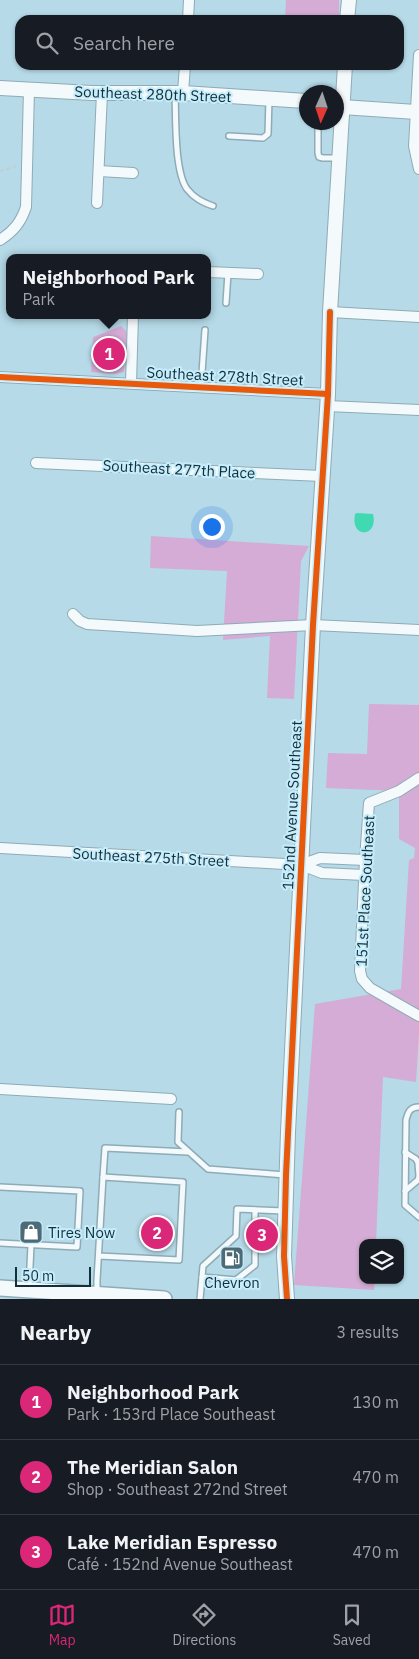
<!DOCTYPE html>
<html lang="en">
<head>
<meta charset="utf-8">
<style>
  body { margin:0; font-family:"IBM Plex Sans",sans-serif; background:#242831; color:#f1f3f6 }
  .controls { position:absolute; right:15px; bottom:15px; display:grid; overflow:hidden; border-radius:10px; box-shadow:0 1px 4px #0004 }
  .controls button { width:45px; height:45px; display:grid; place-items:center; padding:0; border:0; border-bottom:1px solid #363941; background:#171b24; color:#f1f3f6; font:25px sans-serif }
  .compass { position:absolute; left:299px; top:85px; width:45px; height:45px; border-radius:50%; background:#171b24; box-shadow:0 1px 4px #0004; rotate:183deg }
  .scale { position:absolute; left:15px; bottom:12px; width:76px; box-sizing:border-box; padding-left:5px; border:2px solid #132f39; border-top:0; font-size:14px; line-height:18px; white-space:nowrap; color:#132f39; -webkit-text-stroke:4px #c6edfc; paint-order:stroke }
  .you { position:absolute; left:211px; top:526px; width:18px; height:18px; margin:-12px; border:4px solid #fff; border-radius:50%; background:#1a73e8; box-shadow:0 0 0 8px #1a73e833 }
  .badge { display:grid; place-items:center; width:32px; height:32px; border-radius:50%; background:#db2777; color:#fff; font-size:16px; font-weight:700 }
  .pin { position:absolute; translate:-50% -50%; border:2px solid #fff; box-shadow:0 1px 5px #0006 }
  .popup { position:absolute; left:6px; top:254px; width:205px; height:65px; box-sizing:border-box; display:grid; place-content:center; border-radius:10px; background:#171b24; filter:drop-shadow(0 1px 4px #0005); font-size:16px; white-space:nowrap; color:#9ea1a6 }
  .popup b { font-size:19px; color:#f1f3f6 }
  .popup::after { content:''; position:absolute; left:50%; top:100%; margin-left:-10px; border:10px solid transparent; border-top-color:#171b24 }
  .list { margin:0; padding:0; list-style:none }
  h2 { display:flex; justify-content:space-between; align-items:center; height:65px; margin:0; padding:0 20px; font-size:21px }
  h2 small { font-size:16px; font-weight:400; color:#9ea1a6 }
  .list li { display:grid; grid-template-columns:32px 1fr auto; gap:15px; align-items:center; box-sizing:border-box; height:75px; padding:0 20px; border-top:1px solid #363941 }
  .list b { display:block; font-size:19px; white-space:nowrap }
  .list p { margin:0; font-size:16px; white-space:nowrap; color:#9ea1a6 }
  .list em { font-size:16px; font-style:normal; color:#9ea1a6 }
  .icon { flex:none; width:28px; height:28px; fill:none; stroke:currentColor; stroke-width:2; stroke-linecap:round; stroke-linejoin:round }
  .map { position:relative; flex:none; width:419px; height:1299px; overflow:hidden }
  .search { position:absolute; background:#171b24; box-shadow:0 1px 4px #0004; left:15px; right:15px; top:15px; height:55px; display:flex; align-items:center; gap:12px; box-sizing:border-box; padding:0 18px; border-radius:15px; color:#9ea1a6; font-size:19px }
  .sheet { height:290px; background:#171b24 }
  nav { display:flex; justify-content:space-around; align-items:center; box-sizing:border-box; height:70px; border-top:1px solid #363941; background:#171b24; font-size:14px; color:#9ea1a6 }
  nav a { display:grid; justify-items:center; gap:2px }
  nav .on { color:#db2777 }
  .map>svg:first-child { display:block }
  .green { fill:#d4acd6 }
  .water { fill:#40d9b1 }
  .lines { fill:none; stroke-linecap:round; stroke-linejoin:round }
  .lane-casing { stroke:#8eabb6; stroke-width:8 }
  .street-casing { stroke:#8eabb6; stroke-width:12 }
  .secondary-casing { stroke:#8eabb6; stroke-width:16 }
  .primary-casing { stroke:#8eabb6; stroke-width:18 }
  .path { stroke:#c3ced3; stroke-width:2; stroke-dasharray:4 2.5; stroke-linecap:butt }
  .lane { stroke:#f4f9fc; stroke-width:5 }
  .street { stroke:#f4f9fc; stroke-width:10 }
  .secondary { stroke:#f4f9fc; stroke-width:14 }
  .primary { stroke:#f4f9fc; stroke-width:15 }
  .cycleway-casing { stroke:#c6edfc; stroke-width:9 }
  .cycleway { stroke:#e8590c; stroke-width:6 }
  .labels { text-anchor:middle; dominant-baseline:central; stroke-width:4; stroke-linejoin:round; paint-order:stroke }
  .street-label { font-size:15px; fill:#132f39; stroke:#c6edfc }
  .poi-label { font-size:15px; fill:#132f39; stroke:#c6edfc; text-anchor:start }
</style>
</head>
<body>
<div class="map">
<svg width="419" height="1299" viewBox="0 0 419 1299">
  <rect width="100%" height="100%" fill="#b6dae8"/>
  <g class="green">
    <polygon points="286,0 339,0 339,20 285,20"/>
    <polygon points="121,326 126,331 127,334 124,372 115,374 91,372 93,337"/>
    <polygon points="151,536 309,546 301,561 294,699 267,698 270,636 223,640 227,571 150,568"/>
    <polygon points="369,704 419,705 419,1032 416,1082 383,1077 376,1243 363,1243 363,1280 375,1280 374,1290 294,1285 315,1004 401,989 409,860 414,858 415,848 399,839 399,791 326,788 328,753 367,754"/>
  </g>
  <path class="water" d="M 357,513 L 373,514 C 379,537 350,540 355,514 Z"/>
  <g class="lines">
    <g class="lane-casing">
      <g id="lane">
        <path d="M 175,93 C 176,116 174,171 187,189 C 194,198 202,202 213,206"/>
        <polyline points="318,122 318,153 319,157 323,158 339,158"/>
        <polyline points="229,136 263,138 268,134 269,99"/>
        <polyline points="226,303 228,273"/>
        <polyline points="201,387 205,330"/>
        <path d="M 419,1107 C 410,1107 408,1112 406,1120 L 405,1205 L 419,1217"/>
        <polyline points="179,1112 178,1142 208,1169 285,1175"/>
        <polyline points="103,1177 105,1148 188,1152"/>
        <polyline points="0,1187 80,1191 77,1247 0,1243"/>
        <polyline points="405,1191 418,1180 419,1176 418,1163 416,1159 405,1152"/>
        <polyline points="202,1277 236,1280 255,1265 255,1210"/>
        <polyline points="29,1287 31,1245"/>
        <polyline points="97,1294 97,1280 103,1177 183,1182 179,1260 99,1256"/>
        <polyline points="200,1299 203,1266 236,1236 237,1209 284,1211"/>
      </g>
    </g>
    <g class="street-casing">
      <g id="street">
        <polyline points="188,20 189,0"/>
        <polyline points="419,55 414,146 419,169"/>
        <polyline points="183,93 185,65"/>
        <polyline points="99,171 133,173"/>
        <polyline points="97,203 102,93"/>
        <path d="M 0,240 C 14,231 21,222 26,207 L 29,90"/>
        <polyline points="208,272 258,274"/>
        <polyline points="330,312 419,317"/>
        <polyline points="0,377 328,394"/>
        <polyline points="131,383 133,315"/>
        <polyline points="327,406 419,410"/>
        <polyline points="36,463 322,476"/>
        <polyline points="73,614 80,621 87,624 197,631 313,625 419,630"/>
        <polyline points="419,778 399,791 369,803 365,860 360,971 362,979 370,988 419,1016"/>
        <polyline points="0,848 301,865 322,873 364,875"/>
        <polyline points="301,865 320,858 365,860"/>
        <polyline points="0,1089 171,1099"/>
      </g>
    </g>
    <g class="secondary-casing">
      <g id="secondary">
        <polyline points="347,20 349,0"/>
        <polyline points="0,88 92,93 183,93 306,101"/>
        <polyline points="336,106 342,107 416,112"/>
        <polyline points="287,1299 284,1256 288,1132 313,625 328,394 330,312 345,65"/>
      </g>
    </g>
    <g class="primary-casing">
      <polyline id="primary" points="0,1288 164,1299"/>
    </g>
    <polyline class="path" points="0,171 17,166"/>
    <use href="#lane" class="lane"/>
    <use href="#street" class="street"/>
    <use href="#secondary" class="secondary"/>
    <use href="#primary" class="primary"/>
    <g class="cycleway-casing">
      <g id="cycleway">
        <polyline points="0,377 328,394"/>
        <polyline points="287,1299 284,1256 286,1175 313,625 328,394 330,312"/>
      </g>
    </g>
    <use href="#cycleway" class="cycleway"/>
  </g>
  <defs>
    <g id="shop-square" transform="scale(1.25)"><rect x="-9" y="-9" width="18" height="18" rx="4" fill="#4c6b76" stroke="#c6edfc"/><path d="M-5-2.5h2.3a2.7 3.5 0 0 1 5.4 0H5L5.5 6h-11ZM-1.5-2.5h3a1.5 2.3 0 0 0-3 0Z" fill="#fff"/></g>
    <g id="fuel-square" transform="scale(1.25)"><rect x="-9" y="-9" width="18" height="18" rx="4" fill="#4c6b76" stroke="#c6edfc"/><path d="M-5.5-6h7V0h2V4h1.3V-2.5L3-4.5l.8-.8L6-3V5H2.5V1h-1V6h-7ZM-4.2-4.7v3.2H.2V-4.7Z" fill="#fff"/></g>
  </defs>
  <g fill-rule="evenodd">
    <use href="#shop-square" x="31" y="1232"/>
    <use href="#fuel-square" x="232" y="1258"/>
  </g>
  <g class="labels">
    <g class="street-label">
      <text transform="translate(153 94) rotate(2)">Southeast 280th Street</text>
      <text transform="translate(225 376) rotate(3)">Southeast 278th Street</text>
      <text transform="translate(179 469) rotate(3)">Southeast 277th Place</text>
      <text transform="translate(292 805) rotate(-87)">152nd Avenue Southeast</text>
      <text transform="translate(151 857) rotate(3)">Southeast 275th Street</text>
      <text transform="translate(365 891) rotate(-87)">151st Place Southeast</text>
    </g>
    <g class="poi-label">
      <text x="48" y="1232">Tires Now</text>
      <text x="232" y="1282" text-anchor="middle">Chevron</text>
    </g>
  </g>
</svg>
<div class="controls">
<button><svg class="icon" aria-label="layers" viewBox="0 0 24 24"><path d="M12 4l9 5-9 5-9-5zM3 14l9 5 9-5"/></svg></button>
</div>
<svg class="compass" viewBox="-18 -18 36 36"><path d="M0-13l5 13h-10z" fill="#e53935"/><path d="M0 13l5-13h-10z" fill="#9ea1a6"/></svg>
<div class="scale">50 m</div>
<div class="you"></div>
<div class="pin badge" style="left:109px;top:354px">1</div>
<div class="popup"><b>Neighborhood Park</b>Park</div>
<div class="pin badge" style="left:157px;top:1233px">2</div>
<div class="pin badge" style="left:262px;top:1235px">3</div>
<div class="search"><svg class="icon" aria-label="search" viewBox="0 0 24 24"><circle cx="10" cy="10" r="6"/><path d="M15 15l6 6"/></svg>Search here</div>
</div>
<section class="sheet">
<h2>Nearby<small>3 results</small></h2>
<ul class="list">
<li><span class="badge">1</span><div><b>Neighborhood Park</b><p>Park · 153rd Place Southeast</p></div><em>130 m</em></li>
<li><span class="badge">2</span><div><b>The Meridian Salon</b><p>Shop · Southeast 272nd Street</p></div><em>470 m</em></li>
<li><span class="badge">3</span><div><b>Lake Meridian Espresso</b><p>Café · 152nd Avenue Southeast</p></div><em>470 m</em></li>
</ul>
</section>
<nav>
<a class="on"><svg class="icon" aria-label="map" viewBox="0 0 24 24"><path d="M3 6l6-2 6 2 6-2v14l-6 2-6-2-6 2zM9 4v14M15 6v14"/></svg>Map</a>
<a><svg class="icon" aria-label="directions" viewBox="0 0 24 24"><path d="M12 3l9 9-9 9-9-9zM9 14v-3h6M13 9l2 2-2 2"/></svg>Directions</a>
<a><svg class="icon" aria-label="saved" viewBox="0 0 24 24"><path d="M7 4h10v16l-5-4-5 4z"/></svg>Saved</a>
</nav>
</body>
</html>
